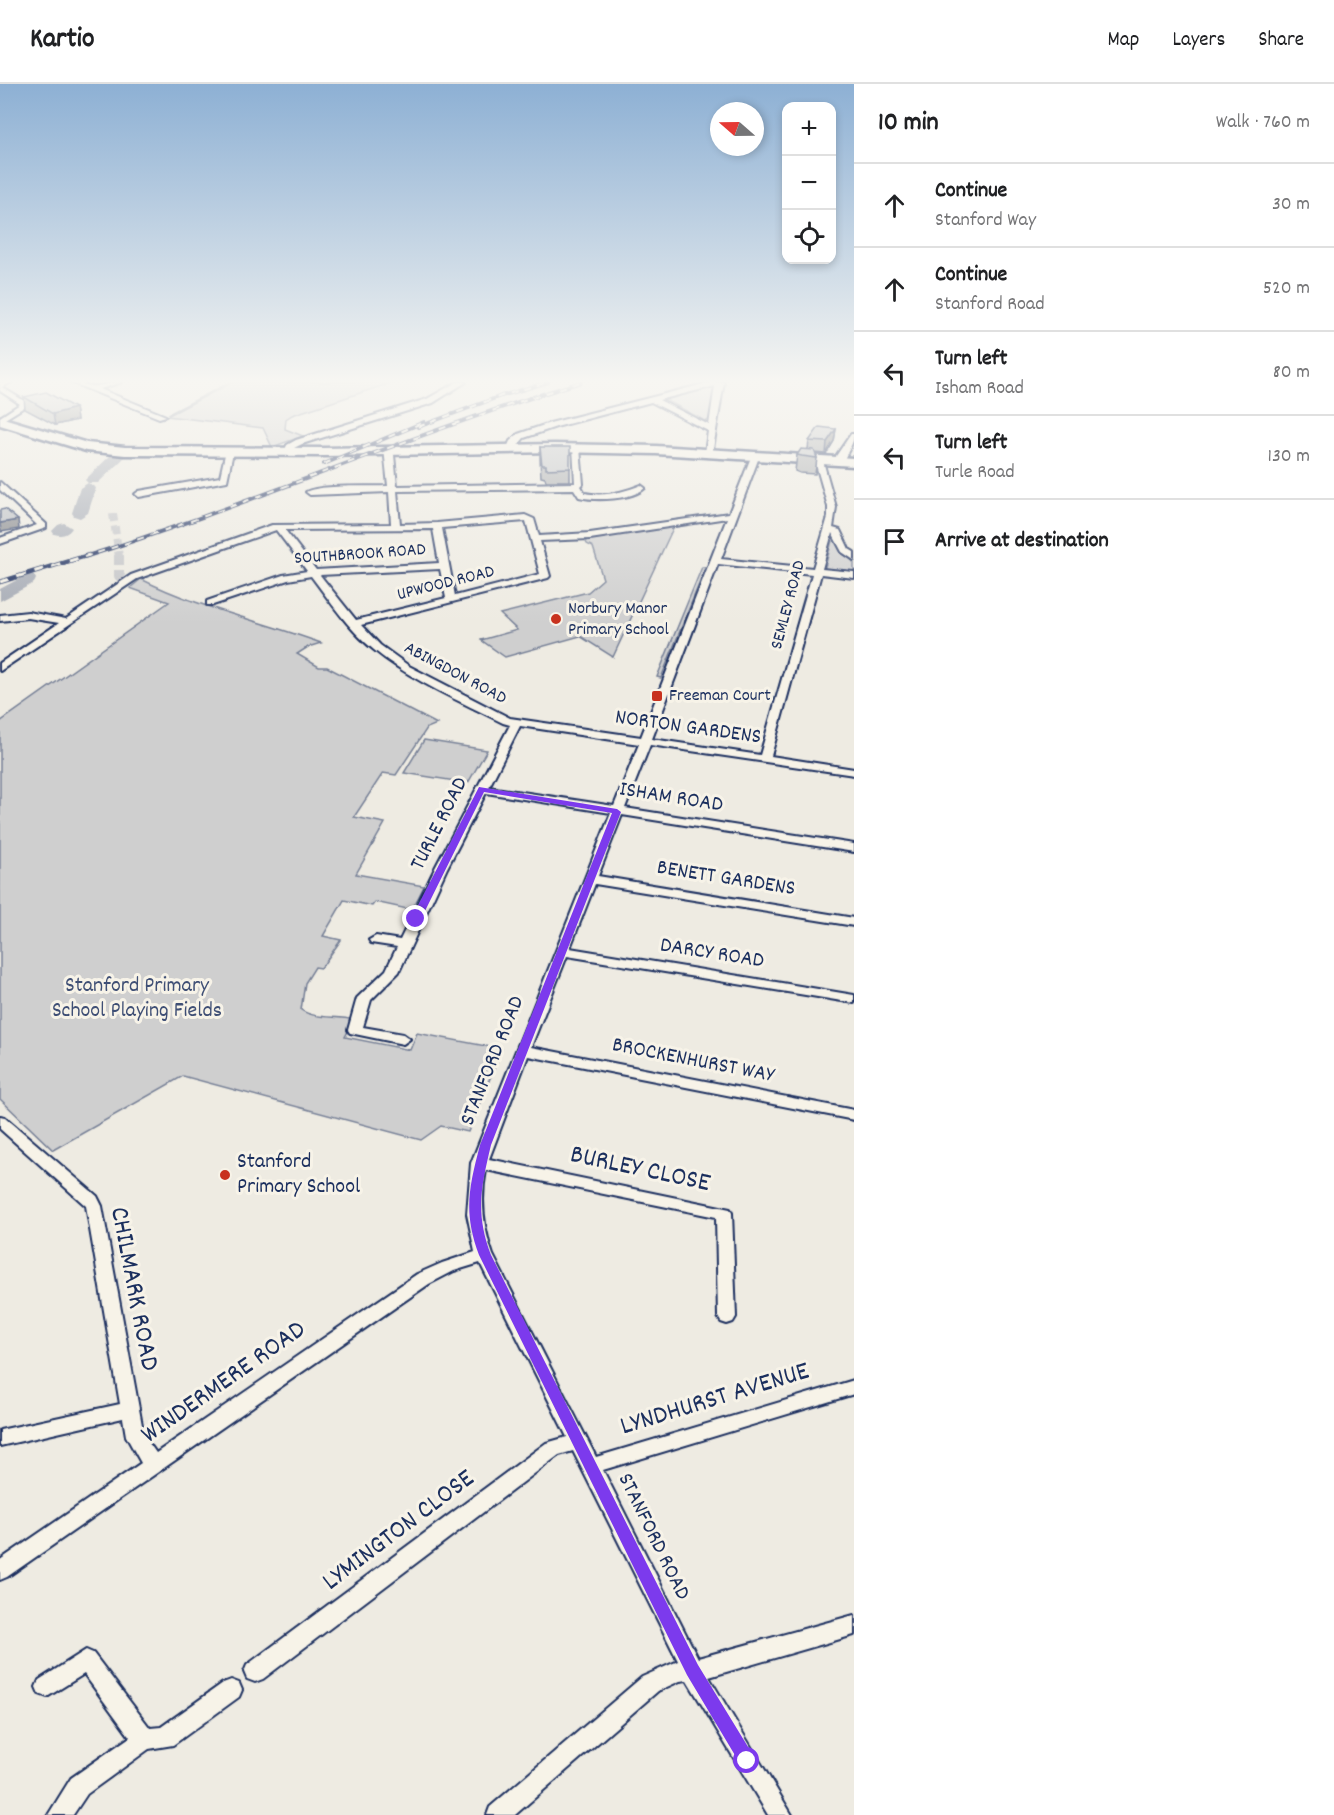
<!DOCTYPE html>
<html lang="en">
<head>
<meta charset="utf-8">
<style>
  body { margin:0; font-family:Dekko,sans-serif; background:#f2f2f2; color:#202124 }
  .controls { position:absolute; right:18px; top:18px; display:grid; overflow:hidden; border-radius:12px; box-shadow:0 3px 9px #0003 }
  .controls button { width:54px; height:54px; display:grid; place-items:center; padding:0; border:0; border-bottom:2px solid #e0e0e0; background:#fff; color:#202124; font:30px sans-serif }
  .compass { position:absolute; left:710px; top:18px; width:54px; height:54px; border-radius:50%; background:#fff; box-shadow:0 3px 9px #0003; rotate:290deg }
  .stop { position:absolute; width:18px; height:18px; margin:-14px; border:4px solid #7c3aed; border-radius:50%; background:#fff }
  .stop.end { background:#7c3aed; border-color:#fff; box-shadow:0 2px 6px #0008 }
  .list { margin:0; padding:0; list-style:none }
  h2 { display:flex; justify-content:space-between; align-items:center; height:78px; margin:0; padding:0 24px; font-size:26px }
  h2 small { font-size:20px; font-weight:400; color:#757577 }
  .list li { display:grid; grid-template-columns:39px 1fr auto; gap:18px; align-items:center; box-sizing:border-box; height:84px; padding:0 24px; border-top:2px solid #e0e0e0 }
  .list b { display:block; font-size:22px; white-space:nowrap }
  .list p { margin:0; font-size:20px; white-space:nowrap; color:#757577 }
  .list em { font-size:20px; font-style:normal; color:#757577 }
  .icon { flex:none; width:33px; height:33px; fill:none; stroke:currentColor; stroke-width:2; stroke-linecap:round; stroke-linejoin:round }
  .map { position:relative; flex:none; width:854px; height:1731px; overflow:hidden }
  header { display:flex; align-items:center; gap:36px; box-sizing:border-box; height:84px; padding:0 30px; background:#fff; border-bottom:2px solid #e0e0e0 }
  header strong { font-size:28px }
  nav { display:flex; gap:33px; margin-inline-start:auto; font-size:21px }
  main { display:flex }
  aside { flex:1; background:#fff }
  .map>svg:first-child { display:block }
  .green { fill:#cfcfcf; stroke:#757f96; stroke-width:1.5 }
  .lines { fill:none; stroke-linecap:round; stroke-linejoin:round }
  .stream { stroke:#6e7992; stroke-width:2 }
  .river { fill:#a6abb5; fill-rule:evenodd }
  .minor-tunnel-far1 { stroke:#c4c5c8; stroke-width:8; stroke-dasharray:8 4.5; stroke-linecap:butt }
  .minor-tunnel { stroke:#c4c5c8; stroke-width:10; stroke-dasharray:10 5; stroke-linecap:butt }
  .minor-casing { stroke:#1b2f5e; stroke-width:4 }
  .secondary-casing { stroke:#1b2f5e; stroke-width:4 }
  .trunk-casing { stroke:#1b2f5e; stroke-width:5 }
  .minor { fill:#f7f3e8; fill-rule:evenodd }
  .secondary { fill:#f7f3e8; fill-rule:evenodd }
  .trunk { fill:#f7f3e8; fill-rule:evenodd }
  .rail-far1-casing { stroke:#1b2f5e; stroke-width:4 }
  .rail-casing { stroke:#1b2f5e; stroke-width:4.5 }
  .rail-far1 { stroke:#f7f3e8; stroke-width:2; stroke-dasharray:7; stroke-linecap:butt }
  .rail { stroke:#f7f3e8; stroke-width:3; stroke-dasharray:9; stroke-linecap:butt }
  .wall { fill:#a0a3a7; stroke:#1b2f5e; stroke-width:1.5 }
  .shaded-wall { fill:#828488; stroke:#1b2f5e; stroke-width:1.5 }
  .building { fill:#babdc2; stroke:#1b2f5e; stroke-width:1.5 }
  .route { fill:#7c3aed }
  .poi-dot { fill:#c8321e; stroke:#f7f3e8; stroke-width:2 }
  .labels { text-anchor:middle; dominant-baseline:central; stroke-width:6; stroke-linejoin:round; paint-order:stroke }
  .far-street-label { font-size:18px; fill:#1b2f5e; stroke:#f7f3e8 }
  .far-poi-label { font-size:18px; fill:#1b2f5e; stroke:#f7f3e8; text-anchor:start }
  .street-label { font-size:22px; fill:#1b2f5e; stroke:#f7f3e8 }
  .park-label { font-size:22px; fill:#3f4f75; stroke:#f7f3e8 }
  .poi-label { font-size:22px; fill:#1b2f5e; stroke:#f7f3e8; text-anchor:start }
  .near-street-label { font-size:27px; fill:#1b2f5e; stroke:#f7f3e8 }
</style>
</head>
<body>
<header>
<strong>Kartio</strong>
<nav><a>Map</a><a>Layers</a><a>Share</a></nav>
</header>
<main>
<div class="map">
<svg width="854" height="1731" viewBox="0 0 854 1731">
  <rect width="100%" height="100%" fill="#eeebe2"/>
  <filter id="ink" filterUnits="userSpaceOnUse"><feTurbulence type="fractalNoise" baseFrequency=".0167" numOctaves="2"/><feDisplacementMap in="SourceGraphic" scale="12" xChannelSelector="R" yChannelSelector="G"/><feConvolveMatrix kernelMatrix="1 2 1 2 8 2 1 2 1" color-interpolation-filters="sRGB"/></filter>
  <g filter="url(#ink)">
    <g class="green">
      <polygon points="233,298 394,298 292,331 286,335 285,345 303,352 272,363 263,344 167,332"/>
      <polygon points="710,302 714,303 711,336 705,337 664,315 666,313"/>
      <polygon points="674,442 613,573 580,552 505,573 481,556 517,546 500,530 588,508 603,495 593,463 587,460 585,456"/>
      <polygon points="833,453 854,479 854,488 824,487"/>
      <polygon points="702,483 705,483 703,490 661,594 657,593"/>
      <path d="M 141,495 C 198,524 262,537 321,559 L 308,563 L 297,570 L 319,583 L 327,583 L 437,640 L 427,644 L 396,691 L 383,689 L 354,733 L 385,739 L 356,790 L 424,802 L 412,826 L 375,818 L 372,822 L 344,816 L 323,852 L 341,856 L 321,884 L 315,883 L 305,899 L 301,926 C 316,936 337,931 354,936 L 345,953 L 410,966 L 417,949 L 502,965 L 468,1048 L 441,1042 L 421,1056 L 183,992 L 53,1066 L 0,1015 L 0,638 L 169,518 L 130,504 Z"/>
      <polygon points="424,656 487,666 468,699 404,689"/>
    </g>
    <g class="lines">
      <polyline class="stream" points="169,330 231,298"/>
      <g class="river">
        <polygon points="118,368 123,369 125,372 123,375 98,399 88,399 85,396 88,393 113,369"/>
        <polygon points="88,399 96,404 88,429 80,434 74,432 72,429 80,404"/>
        <path d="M 64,439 L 72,444 C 67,451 62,452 54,450 L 52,447 L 58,441 Z"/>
        <polygon points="28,490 34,491 36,495 34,499 0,517 0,505"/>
      </g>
      <polyline class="minor-tunnel-far1" points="113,430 119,473"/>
      <polyline class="minor-tunnel" points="119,471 119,492 127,498"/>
      <g class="minor-casing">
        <g id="minor">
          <path d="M 70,298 C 79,298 88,303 96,302 C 105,301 112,298 122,298 L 100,305 L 166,332 L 159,334 Z"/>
          <polygon points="457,298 466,298 433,319 302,360 294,364 291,370 284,368 287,361 296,356 427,315"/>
          <path d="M 712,298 L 724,298 L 712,371 L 705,369 L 708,347 L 651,318 L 556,343 L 524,354 L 514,366 L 507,364 L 510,357 L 518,350 L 550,339 ZM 715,302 L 709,341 L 659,316 Z"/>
          <polygon points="0,302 29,320 0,338 0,333 20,320 0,307"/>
          <path d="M 851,350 L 854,350 C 854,361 846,368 843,379 L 837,379 L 836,372 Z"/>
          <path d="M 573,362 L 580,364 L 583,400 L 581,402 L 585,409 C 603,413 624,408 641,401 L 645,404 C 632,416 596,417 579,413 L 574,405 L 397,407 L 400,440 L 437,439 L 525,431 L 534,435 L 539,452 L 590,449 L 729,429 L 751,373 L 755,371 L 759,373 L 721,475 L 813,484 L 828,433 L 828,423 L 815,377 L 819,375 L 823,377 L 836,423 L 833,444 L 840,446 L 849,465 L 854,468 L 854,476 L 842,468 L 832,449 L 822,485 L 854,488 L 854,494 L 821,490 L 771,672 L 854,685 L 854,691 L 650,661 L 625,724 L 854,760 L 854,768 L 622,731 L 598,792 L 854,834 L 854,842 L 595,800 L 570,864 L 854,911 L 854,919 L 567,872 L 531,963 L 854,1026 L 854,1036 L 528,972 L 489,1075 L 730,1125 L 732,1129 L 736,1233 L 733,1238 L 727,1240 L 721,1238 L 718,1233 L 716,1133 L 486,1086 C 480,1116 483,1143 493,1171 L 596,1373 L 854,1296 L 854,1310 L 603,1386 L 698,1574 L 854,1531 L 854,1551 L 709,1593 L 792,1731 L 768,1731 L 687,1596 L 680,1597 L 658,1607 L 515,1731 L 487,1731 L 490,1723 L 642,1593 L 678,1577 L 573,1367 L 559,1371 L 263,1595 L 255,1598 L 247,1595 L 244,1588 L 247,1581 L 546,1359 L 567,1353 L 480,1179 L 454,1187 L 429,1200 L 7,1493 L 0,1496 L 0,1476 L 141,1379 L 126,1352 L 123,1334 L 0,1362 L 0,1346 L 120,1320 L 86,1122 L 0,1045 L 0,1032 L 5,1033 L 97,1112 L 102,1122 L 144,1352 L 156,1369 L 417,1190 L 442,1179 L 475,1168 L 467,1130 L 471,1079 L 611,729 L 486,709 L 447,784 L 399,888 L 371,916 L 363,943 L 403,950 L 410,955 L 403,960 L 350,949 L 348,946 L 357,914 L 386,886 L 397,863 L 371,859 L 369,856 L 376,852 L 400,856 L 435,784 L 510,641 L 503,639 C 460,617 412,597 374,566 C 349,546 330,517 311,492 L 288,496 L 213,521 L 207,521 L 207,517 L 283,491 L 307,487 L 276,446 L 137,495 L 0,587 L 0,579 L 59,539 L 28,534 L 0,537 L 0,531 L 28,528 L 66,535 L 131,491 L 272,441 L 391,440 L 389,408 L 310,411 L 306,408 C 319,400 371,403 388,402 L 384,364 L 390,364 L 394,371 L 397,402 L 575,399 ZM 727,434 L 641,653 L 510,634 L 409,582 L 380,561 L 361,541 L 548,494 L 550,492 L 540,457 L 590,455 ZM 526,437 L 540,490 L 455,512 L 442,444 ZM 433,445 L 439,479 L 316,486 L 285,446 ZM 718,480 L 812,490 L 760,671 L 652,655 ZM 440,485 L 446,514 L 356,536 L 320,491 ZM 520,642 L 639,660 L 614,722 L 489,703 Z"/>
          <polygon points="226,366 233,368 227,397 139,413 135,410 139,407 220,393"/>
          <polygon points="0,398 46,440 46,444 0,460 0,454 37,441 0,406"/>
          <polygon points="86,1566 93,1569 150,1644 161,1643 223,1599 231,1596 239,1599 242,1606 239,1613 173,1661 149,1665 87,1710 73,1731 48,1731 71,1694 130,1653 84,1590 47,1613 39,1610 36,1603 39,1596"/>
        </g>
      </g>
      <g class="secondary-casing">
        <polygon id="secondary" points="0,298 12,298 0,304"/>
      </g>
      <g class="trunk-casing">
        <polygon id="trunk" points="0,333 87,359 125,363 323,364 554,360 656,362 854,374 854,382 656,370 554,368 323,372 125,371 86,367 0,341"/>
      </g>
      <use href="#minor" class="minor"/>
      <use href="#secondary" class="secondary"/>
      <use href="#trunk" class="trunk"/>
      <g class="rail-far1-casing">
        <g id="rail-far1">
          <polyline points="418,343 501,312 548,298"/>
          <polyline points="324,380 424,338"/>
          <path d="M 84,473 C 252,420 413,349 581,298"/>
        </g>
      </g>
      <g class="rail-casing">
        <polyline id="rail" points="0,498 89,471"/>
      </g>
      <use href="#rail-far1" class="rail-far1"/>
      <use href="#rail" class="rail"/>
    </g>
    <g class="wall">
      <polygon points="24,313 75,324 77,336 55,341 25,325"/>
      <polygon points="836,345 834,357 826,370 816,369 817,374 815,390 800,389 795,387 797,371 808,365 809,357"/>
      <polygon points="540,363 570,384 570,397 546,397 545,394 541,393 540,375"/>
    </g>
    <g class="shaded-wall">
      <polygon points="75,324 77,336 55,341 53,330"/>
      <polygon points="836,345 834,357 826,370 827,358"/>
      <polygon points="18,436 19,445 1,448 0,439"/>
    </g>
    <g class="building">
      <polygon points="46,308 75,324 53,330 24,313"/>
      <polygon points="819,343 836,345 827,358 809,357"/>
      <polygon points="540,363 570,363 570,384 546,385 546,381 542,381"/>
      <polygon points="801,365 814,366 817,374 802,372 797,371"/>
      <polygon points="5,425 18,436 0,439 0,426"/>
    </g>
  </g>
  <linearGradient id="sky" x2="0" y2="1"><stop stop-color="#8db0d4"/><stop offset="0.55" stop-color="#f7f6f2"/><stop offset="1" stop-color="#f7f6f2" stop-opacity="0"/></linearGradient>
  <rect width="854" height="540" fill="url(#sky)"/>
  <path class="route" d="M 479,703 L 617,725 L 621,728 L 491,1061 C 481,1103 475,1129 491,1171 L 698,1581 L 753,1671 L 755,1677 L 753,1683 L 747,1685 L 742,1683 L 687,1591 L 479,1171 C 463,1129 469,1103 480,1061 L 612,729 L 484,708 L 421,835 L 412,837 L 411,835 Z"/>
  <g class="poi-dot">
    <circle cx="556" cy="535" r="6"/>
    <rect x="651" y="606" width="12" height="12" rx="3"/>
    <circle cx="225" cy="1091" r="6"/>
  </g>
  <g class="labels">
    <g class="far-street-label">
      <text transform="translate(360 471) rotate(-4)">SOUTHBROOK ROAD</text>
      <text transform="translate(446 500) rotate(-14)">UPWOOD ROAD</text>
      <text transform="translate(789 521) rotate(-75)">SEMLEY ROAD</text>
      <text transform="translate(455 590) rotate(28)">ABINGDON ROAD</text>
    </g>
    <g class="far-poi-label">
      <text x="568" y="525">Norbury Manor<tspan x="568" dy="21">Primary School</tspan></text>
      <text x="669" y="612">Freeman Court</text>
    </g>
    <g class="street-label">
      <text transform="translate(688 644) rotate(8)">NORTON GARDENS</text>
      <text transform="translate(671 714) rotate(9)">ISHAM ROAD</text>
      <text transform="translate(440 740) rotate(-63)">TURLE ROAD</text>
      <text transform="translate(726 795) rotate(9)">BENETT GARDENS</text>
      <text transform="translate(712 870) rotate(9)">DARCY ROAD</text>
      <text transform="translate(493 977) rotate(-68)">STANFORD ROAD</text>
      <text transform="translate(693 977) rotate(11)">BROCKENHURST WAY</text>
      <text transform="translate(653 1453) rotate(64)">STANFORD ROAD</text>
    </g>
    <g class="park-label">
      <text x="137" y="902">Stanford Primary<tspan x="137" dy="25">School Playing Fields</tspan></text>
    </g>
    <g class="poi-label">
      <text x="237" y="1078">Stanford<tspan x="237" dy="25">Primary School</tspan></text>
    </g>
    <g class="near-street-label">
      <text transform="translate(640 1086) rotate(12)">BURLEY CLOSE</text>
      <text transform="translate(133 1205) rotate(79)">CHILMARK ROAD</text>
      <text transform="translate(224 1299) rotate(-35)">WINDERMERE ROAD</text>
      <text transform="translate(715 1316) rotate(-17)">LYNDHURST AVENUE</text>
      <text transform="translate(399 1447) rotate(-37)">LYMINGTON CLOSE</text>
    </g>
  </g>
</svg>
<div class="controls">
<button>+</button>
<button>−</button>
<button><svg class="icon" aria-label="locate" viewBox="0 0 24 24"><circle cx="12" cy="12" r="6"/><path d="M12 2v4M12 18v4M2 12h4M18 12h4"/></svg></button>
</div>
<svg class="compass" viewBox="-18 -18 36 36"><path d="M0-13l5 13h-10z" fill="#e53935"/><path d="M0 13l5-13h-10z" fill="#757577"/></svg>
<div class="stop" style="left:747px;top:1677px"></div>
<div class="stop end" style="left:416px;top:835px"></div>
</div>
<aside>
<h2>10 min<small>Walk · 760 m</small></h2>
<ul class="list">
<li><svg class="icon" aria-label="ahead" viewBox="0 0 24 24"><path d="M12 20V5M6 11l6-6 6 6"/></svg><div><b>Continue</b><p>Stanford Way</p></div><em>30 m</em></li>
<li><svg class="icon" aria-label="ahead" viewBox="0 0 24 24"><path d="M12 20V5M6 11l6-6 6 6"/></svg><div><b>Continue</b><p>Stanford Road</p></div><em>520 m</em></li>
<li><svg class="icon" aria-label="left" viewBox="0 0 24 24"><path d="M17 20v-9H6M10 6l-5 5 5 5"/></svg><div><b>Turn left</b><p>Isham Road</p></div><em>80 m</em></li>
<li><svg class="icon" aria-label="left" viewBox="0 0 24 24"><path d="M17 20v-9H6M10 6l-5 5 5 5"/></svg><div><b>Turn left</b><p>Turle Road</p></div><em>130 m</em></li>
<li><svg class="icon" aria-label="arrive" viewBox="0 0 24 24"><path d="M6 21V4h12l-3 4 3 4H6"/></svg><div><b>Arrive at destination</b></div></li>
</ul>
</aside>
</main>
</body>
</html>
